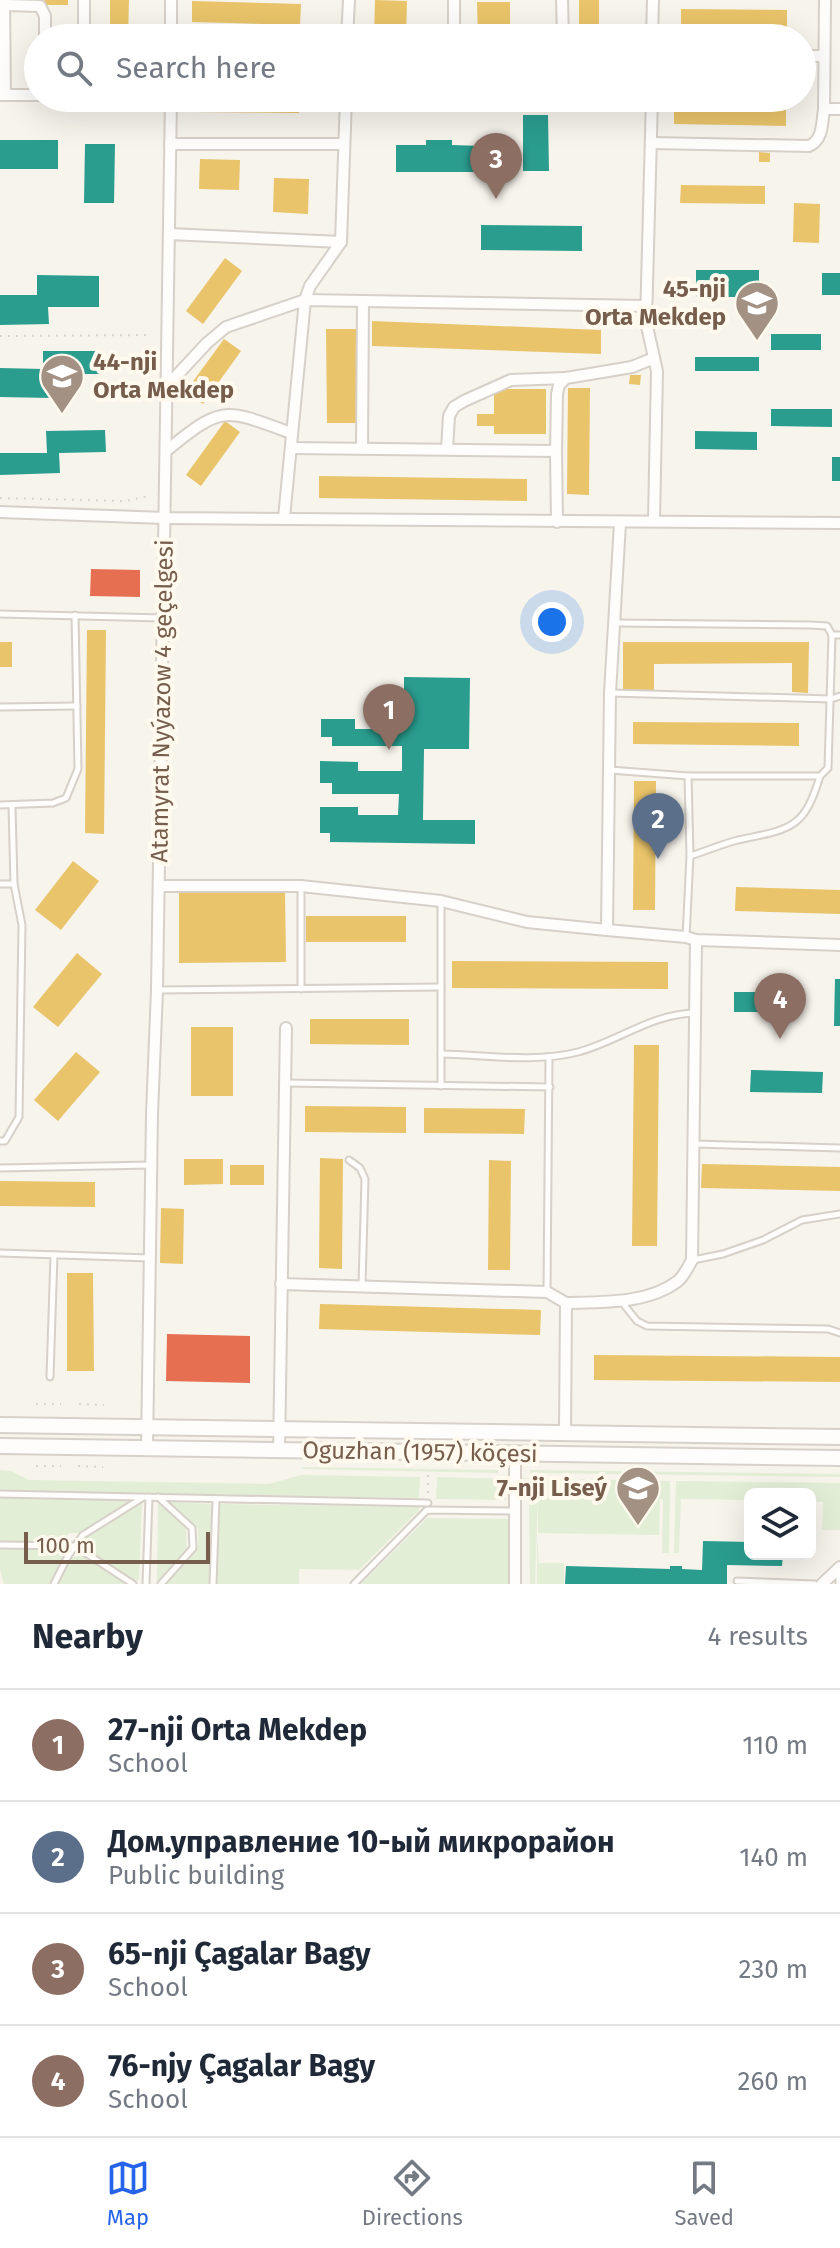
<!DOCTYPE html>
<html lang="en">
<head>
<meta charset="utf-8">
<style>
  body { margin:0; font-family:"Fira Sans",sans-serif; background:#f2f2f3; color:#1f2937 }
  .controls { position:absolute; right:24px; bottom:24px; display:grid; overflow:hidden; border-radius:12px; box-shadow:0 8px 32px #0002 }
  .controls button { width:72px; height:72px; display:grid; place-items:center; padding:0; border:0; border-bottom:2px solid #e0e1e3; background:#fff; color:#1f2937; font:40px sans-serif }
  .scale { position:absolute; left:24px; bottom:20px; width:186px; box-sizing:border-box; padding-left:8px; border:4px solid #765d4c; border-top:0; font-size:22px; line-height:28px; white-space:nowrap; color:#765d4c; -webkit-text-stroke:6px #fff9ee; paint-order:stroke }
  .you { position:absolute; left:552px; top:622px; width:28px; height:28px; margin:-20px; border:6px solid #fff; border-radius:50%; background:#1a73e8; box-shadow:0 0 0 12px #1a73e833 }
  .badge { display:grid; place-items:center; width:52px; height:52px; border-radius:50%; background:#2563eb; color:#fff; font-size:26px; font-weight:700 }
  .pin { position:absolute; translate:-50% -66px; filter:drop-shadow(0 2px 4px #0008) }
  .pin::after { content:''; position:absolute; top:42px; width:28px; height:24px; background:inherit; clip-path:polygon(0 0,100% 0,50% 100%) }
  .list { margin:0; padding:0; list-style:none }
  h2 { display:flex; justify-content:space-between; align-items:center; height:104px; margin:0; padding:0 32px; font-size:34px }
  h2 small { font-size:26px; font-weight:400; color:#747a83 }
  .list li { display:grid; grid-template-columns:52px 1fr auto; gap:24px; align-items:center; box-sizing:border-box; height:112px; padding:0 32px; border-top:2px solid #e0e1e3 }
  .list b { display:block; font-size:30px; white-space:nowrap }
  .list p { margin:0; font-size:26px; white-space:nowrap; color:#747a83 }
  .list em { font-size:26px; font-style:normal; color:#747a83 }
  .icon { flex:none; width:44px; height:44px; fill:none; stroke:currentColor; stroke-width:2; stroke-linecap:round; stroke-linejoin:round }
  .map { position:relative; flex:none; width:840px; height:1584px; overflow:hidden }
  .search { position:absolute; background:#fff; box-shadow:0 8px 32px #0002; left:24px; right:24px; top:24px; height:88px; display:flex; align-items:center; gap:20px; box-sizing:border-box; padding:0 28px; border-radius:44px; color:#747a83; font-size:30px }
  .sheet { height:552px; background:#fff }
  nav { display:flex; justify-content:space-around; align-items:center; box-sizing:border-box; height:112px; border-top:2px solid #e0e1e3; background:#fff; font-size:22px; color:#747a83 }
  nav a { display:grid; justify-items:center; gap:4px }
  nav .on { color:#2563eb }
  .map>svg:first-child { display:block }
  .green { fill:#e3eed7 }
  .homes { fill:#e9c46a }
  .shops { fill:#e76f51 }
  .schools { fill:#2a9d8f }
  .lines { fill:none; stroke-linecap:round; stroke-linejoin:round }
  .service-casing { stroke:#d6d0c8; stroke-width:9 }
  .minor-casing { stroke:#d6d0c8; stroke-width:14 }
  .secondary-casing { stroke:#d8d1ca; stroke-width:18 }
  .path { stroke:#dad4cf; stroke-width:2; stroke-dasharray:2 6; stroke-linecap:butt }
  .service { stroke:#fefdfc; stroke-width:5 }
  .minor { stroke:#fefdfc; stroke-width:10 }
  .secondary { stroke:#fefdfc; stroke-width:14 }
  .labels { text-anchor:middle; dominant-baseline:central; stroke-width:8; stroke-linejoin:round; paint-order:stroke }
  .poi-label { font-size:24px; font-weight:bold; fill:#765d4c; stroke:#fff9ee; text-anchor:end }
  .street-label { font-size:24px; fill:#765d4c; stroke:#fff9ee }
</style>
</head>
<body>
<div class="map">
<svg width="840" height="1584" viewBox="0 0 840 1584">
  <rect width="100%" height="100%" fill="#f7f4ec"/>
  <g class="green">
    <polygon points="302,1467 498,1470 498,1473 302,1469"/>
    <polygon points="0,1470 11,1471 29,1480 269,1484 301,1475 420,1477 419,1498 0,1491"/>
    <polygon points="530,1470 840,1474 840,1477 530,1473"/>
    <polygon points="437,1477 506,1479 506,1500 436,1499"/>
    <polygon points="523,1478 670,1481 669,1553 662,1553 663,1499 660,1499 659,1535 538,1533 538,1497 535,1584 530,1584 529,1501 523,1496"/>
    <polygon points="676,1481 840,1483 840,1530 822,1530 823,1502 810,1501 810,1494 750,1494 750,1500 681,1499 679,1553 674,1553"/>
    <polygon points="0,1497 133,1499 79,1533 69,1533 62,1542 0,1541"/>
    <polygon points="169,1502 213,1504 210,1584 166,1584 198,1548 198,1528"/>
    <polygon points="142,1503 139,1579 136,1581 87,1549 86,1538"/>
    <polygon points="158,1503 186,1528 187,1549 157,1582"/>
    <polygon points="220,1504 419,1507 419,1510 359,1570 299,1569 299,1584 216,1584"/>
    <polygon points="427,1518 509,1519 510,1584 361,1584"/>
    <polygon points="537,1539 539,1563 564,1563 564,1584 537,1584"/>
    <polygon points="0,1549 62,1550 65,1554 49,1584 4,1584 0,1570"/>
    <polygon points="83,1555 126,1584 58,1584 71,1558"/>
  </g>
  <g class="homes">
    <rect x="44" y="0" width="24" height="5"/>
    <polygon points="110,0 129,0 128,38 110,38"/>
    <polygon points="375,0 407,1 406,38 374,38"/>
    <rect x="579" y="0" width="20" height="38"/>
    <polygon points="192,1 301,4 300,25 192,22"/>
    <polygon points="477,2 510,2 510,38 478,38"/>
    <polygon points="681,9 787,10 787,31 681,31"/>
    <polygon points="192,98 299,98 299,113 192,112"/>
    <polygon points="674,104 786,106 786,126 674,124"/>
    <polygon points="759,152 770,153 770,162 759,162"/>
    <polygon points="200,159 240,160 239,190 199,189"/>
    <polygon points="274,178 309,179 308,214 273,212"/>
    <polygon points="681,185 765,186 765,204 680,203"/>
    <polygon points="794,203 820,204 819,243 793,242"/>
    <polygon points="225,258 242,271 203,324 186,311"/>
    <polygon points="372,321 601,330 601,354 372,346"/>
    <polygon points="326,329 356,329 357,423 327,423"/>
    <polygon points="224,339 241,351 203,404 186,391"/>
    <polygon points="630,375 641,375 640,385 629,384"/>
    <polygon points="568,388 590,388 589,495 567,494"/>
    <polygon points="494,389 546,389 546,434 494,434 494,426 477,426 477,414 494,414"/>
    <polygon points="225,421 240,432 201,486 186,475"/>
    <polygon points="319,476 527,479 527,501 319,498"/>
    <polygon points="87,630 106,630 104,834 85,833"/>
    <rect x="0" y="642" width="12" height="25"/>
    <polygon points="623,642 809,642 808,693 792,692 792,663 654,664 654,691 623,692"/>
    <polygon points="633,722 799,723 799,746 633,744"/>
    <polygon points="634,781 656,781 655,910 633,910"/>
    <polygon points="73,861 99,881 61,930 35,910"/>
    <polygon points="736,887 840,890 840,914 735,911"/>
    <polygon points="285,891 286,962 179,963 179,892"/>
    <rect x="306" y="916" width="100" height="26"/>
    <polygon points="77,953 102,974 58,1027 33,1007"/>
    <polygon points="452,961 668,962 668,989 452,988"/>
    <polygon points="310,1019 409,1019 409,1045 310,1044"/>
    <rect x="191" y="1027" width="42" height="69"/>
    <polygon points="634,1045 659,1045 657,1246 632,1246"/>
    <polygon points="76,1052 100,1072 58,1121 34,1100"/>
    <polygon points="305,1106 406,1107 406,1133 305,1132"/>
    <polygon points="424,1108 525,1109 524,1134 424,1133"/>
    <polygon points="320,1158 343,1159 342,1269 319,1268"/>
    <polygon points="184,1159 223,1159 223,1184 184,1185"/>
    <polygon points="489,1160 511,1161 510,1270 488,1270"/>
    <polygon points="702,1164 840,1167 840,1191 701,1188"/>
    <rect x="230" y="1165" width="34" height="20"/>
    <polygon points="0,1181 95,1182 95,1207 0,1206"/>
    <polygon points="161,1208 184,1209 183,1264 160,1263"/>
    <polygon points="67,1273 93,1273 94,1371 67,1371"/>
    <polygon points="320,1304 541,1310 540,1335 319,1329"/>
    <polygon points="594,1355 840,1357 840,1382 594,1380"/>
  </g>
  <g class="shops">
    <polygon points="91,569 140,570 140,597 90,596"/>
    <polygon points="167,1334 250,1336 250,1383 166,1381"/>
  </g>
  <g class="schools">
    <polygon points="523,115 548,115 549,171 523,171"/>
    <rect x="0" y="140" width="58" height="29"/>
    <polygon points="426,140 452,140 452,145 483,146 483,172 396,172 396,145 426,145"/>
    <polygon points="85,144 115,144 114,203 84,203"/>
    <polygon points="481,225 582,226 582,251 481,250"/>
    <rect x="696" y="270" width="63" height="27"/>
    <rect x="822" y="273" width="18" height="22"/>
    <polygon points="37,275 99,276 99,307 48,307 49,324 0,325 0,295 37,295"/>
    <rect x="771" y="334" width="50" height="16"/>
    <polygon points="43,351 103,351 103,374 52,374 52,398 0,397 0,368 43,369"/>
    <rect x="695" y="357" width="64" height="14"/>
    <polygon points="771,409 832,409 832,427 771,426"/>
    <polygon points="105,430 106,452 59,453 60,473 0,475 0,453 47,453 46,431"/>
    <polygon points="695,431 757,432 757,450 695,449"/>
    <rect x="832" y="457" width="8" height="24"/>
    <polygon points="404,677 470,678 469,749 424,749 423,820 475,820 475,844 330,842 330,833 320,833 320,807 358,807 358,815 398,815 399,794 332,794 332,783 320,783 320,761 358,762 358,771 402,771 402,746 332,746 332,737 321,737 321,719 355,719 355,729 404,729"/>
    <polygon points="835,979 840,979 840,1026 834,1026"/>
    <rect x="734" y="992" width="35" height="20"/>
    <polygon points="751,1070 823,1072 822,1093 750,1092"/>
    <polygon points="703,1541 750,1542 750,1554 783,1554 782,1566 727,1565 727,1584 565,1584 566,1566 670,1569 670,1566 682,1566 682,1569 702,1570"/>
  </g>
  <g class="lines">
    <g class="service-casing">
      <g id="service">
        <polyline points="0,614 163,618"/>
        <polyline points="616,623 811,625 827,626 832,635 840,635"/>
        <polyline points="611,693 831,699 840,696"/>
        <polyline points="0,707 77,706"/>
        <polyline points="610,770 688,776 820,776 828,768 832,635"/>
        <polyline points="0,805 53,803 66,798 78,769 75,615"/>
        <path d="M 690,856 C 706,851 722,844 738,840 C 790,829 804,830 820,776"/>
        <polyline points="0,884 14,884"/>
        <polyline points="301,886 301,989"/>
        <polyline points="441,902 441,1086"/>
        <polyline points="686,937 690,856 688,776"/>
        <polyline points="158,990 441,987"/>
        <path d="M 441,1054 C 485,1055 535,1063 578,1052 C 619,1041 651,1014 695,1013"/>
        <polyline points="286,1083 550,1087"/>
        <polyline points="0,1141 5,1141 19,1117 22,925 14,884 12,806"/>
        <polyline points="694,1144 840,1148"/>
        <polyline points="349,1160 360,1168 365,1179 362,1285"/>
        <polyline points="0,1168 151,1165"/>
        <polyline points="0,1253 150,1258"/>
        <polyline points="693,1260 723,1254 763,1240 802,1220 840,1214"/>
        <polyline points="547,1291 549,1057"/>
        <polyline points="621,1301 637,1321 647,1326 828,1329 840,1333"/>
        <polyline points="50,1377 54,1255"/>
        <polyline points="0,1494 428,1503"/>
        <polyline points="158,1497 192,1528 193,1548 161,1584"/>
        <polyline points="0,1545 75,1546 133,1584"/>
        <polyline points="737,1581 815,1584"/>
        <polyline points="54,1584 68,1556 83,1535 142,1498"/>
        <polyline points="146,1584 149,1497"/>
        <polyline points="213,1584 216,1499"/>
        <polyline points="354,1584 427,1510 514,1511"/>
        <polyline points="839,1584 839,1569"/>
      </g>
    </g>
    <g class="minor-casing">
      <g id="minor">
        <polyline points="4,0 5,95"/>
        <polyline points="84,0 84,38"/>
        <polyline points="171,0 171,38"/>
        <polyline points="562,0 563,38"/>
        <polyline points="825,0 824,109 840,109"/>
        <polyline points="4,5 40,6 45,16 45,38"/>
        <polyline points="347,38 349,0"/>
        <polyline points="454,38 454,0"/>
        <polyline points="652,38 653,0"/>
        <polyline points="802,56 824,56"/>
        <polyline points="0,95 38,95"/>
        <polyline points="362,98 652,103"/>
        <polyline points="652,98 646,322 657,371 654,520"/>
        <path d="M 651,143 L 809,146 C 823,140 822,123 824,109"/>
        <polyline points="170,144 343,144"/>
        <polyline points="169,234 341,242"/>
        <polyline points="167,386 207,343 226,327 305,300 646,306"/>
        <polyline points="291,448 556,451 557,522"/>
        <polyline points="362,448 363,301"/>
        <polyline points="447,449 449,416 454,407 464,401 511,380 566,378"/>
        <path d="M 166,451 C 222,405 224,408 291,433"/>
        <polyline points="556,451 557,394 559,385 566,378 632,367 654,358"/>
        <polyline points="0,512 165,518 840,523"/>
        <polyline points="284,518 305,300 310,286 341,242 346,98"/>
        <polyline points="620,523 610,693 607,930 686,937 696,940 840,945"/>
        <polyline points="159,886 301,886 441,901 527,922 607,930"/>
        <polyline points="281,1284 547,1292 566,1303"/>
        <path d="M 565,1433 L 566,1303 C 602,1302 648,1304 678,1281 C 684,1276 688,1267 692,1260 L 696,940"/>
        <polyline points="147,1448 152,1114 157,990 171,98"/>
        <polyline points="279,1450 286,1028"/>
        <polyline points="515,1454 515,1584"/>
        <polyline points="822,1584 840,1567"/>
      </g>
    </g>
    <g class="secondary-casing">
      <g id="secondary">
        <polyline points="0,1425 840,1437"/>
        <polyline points="0,1446 840,1458"/>
      </g>
    </g>
    <g class="path">
      <polyline points="0,336 151,335"/>
      <polyline points="0,498 125,501 150,496"/>
      <polyline points="36,1404 61,1404"/>
      <polyline points="79,1404 104,1405"/>
      <polyline points="36,1466 61,1466"/>
      <polyline points="78,1466 103,1467"/>
      <polyline points="428,1493 428,1474"/>
    </g>
    <use href="#service" class="service"/>
    <use href="#minor" class="minor"/>
    <use href="#secondary" class="secondary"/>
  </g>
  <defs>
    <g id="school-pin" transform="scale(2.3)"><path d="M0 17L-7.5 6A9.5 9.5 0 1 1 7.5 6Z" fill="#a39284" stroke="#fff9ee"/><path d="M0-5L7-2L0 1L-7-2ZM-4 1L0 2.5L4 1V4Q0 6-4 4Z" fill="#fff"/></g>
  </defs>
  <g fill-rule="evenodd">
    <use href="#school-pin" x="757" y="303"/>
    <use href="#school-pin" x="62" y="376"/>
    <use href="#school-pin" x="638" y="1488"/>
  </g>
  <g class="labels">
    <g class="poi-label">
      <text x="726" y="289">45-nji<tspan x="726" dy="28">Orta Mekdep</tspan></text>
      <text x="93" y="362" text-anchor="start">44-nji<tspan x="93" dy="28">Orta Mekdep</tspan></text>
      <text x="607" y="1488">7-nji Liseý</text>
    </g>
    <g class="street-label">
      <text transform="translate(162 701) rotate(-89)">Atamyrat Nyýazow 4 geçelgesi</text>
      <text transform="translate(420 1452) rotate(1)">Oguzhan (1957) köçesi</text>
    </g>
  </g>
</svg>
<div class="controls">
<button><svg class="icon" aria-label="layers" viewBox="0 0 24 24"><path d="M12 4l9 5-9 5-9-5zM3 14l9 5 9-5"/></svg></button>
</div>
<div class="scale">100 m</div>
<div class="you"></div>
<div class="pin badge" style="left:389px;top:750px;background:#8d6e63">1</div>
<div class="pin badge" style="left:658px;top:859px;background:#5c6f8a">2</div>
<div class="pin badge" style="left:496px;top:199px;background:#8d6e63">3</div>
<div class="pin badge" style="left:780px;top:1039px;background:#8d6e63">4</div>
<div class="search"><svg class="icon" aria-label="search" viewBox="0 0 24 24"><circle cx="10" cy="10" r="6"/><path d="M15 15l6 6"/></svg>Search here</div>
</div>
<section class="sheet">
<h2>Nearby<small>4 results</small></h2>
<ul class="list">
<li><span class="badge" style="background:#8d6e63">1</span><div><b>27-nji Orta Mekdep</b><p>School</p></div><em>110 m</em></li>
<li><span class="badge" style="background:#5c6f8a">2</span><div><b>Дом.управление 10-ый микрорайон</b><p>Public building</p></div><em>140 m</em></li>
<li><span class="badge" style="background:#8d6e63">3</span><div><b>65-nji Çagalar Bagy</b><p>School</p></div><em>230 m</em></li>
<li><span class="badge" style="background:#8d6e63">4</span><div><b>76-njy Çagalar Bagy</b><p>School</p></div><em>260 m</em></li>
</ul>
</section>
<nav>
<a class="on"><svg class="icon" aria-label="map" viewBox="0 0 24 24"><path d="M3 6l6-2 6 2 6-2v14l-6 2-6-2-6 2zM9 4v14M15 6v14"/></svg>Map</a>
<a><svg class="icon" aria-label="directions" viewBox="0 0 24 24"><path d="M12 3l9 9-9 9-9-9zM9 14v-3h6M13 9l2 2-2 2"/></svg>Directions</a>
<a><svg class="icon" aria-label="saved" viewBox="0 0 24 24"><path d="M7 4h10v16l-5-4-5 4z"/></svg>Saved</a>
</nav>
</body>
</html>
